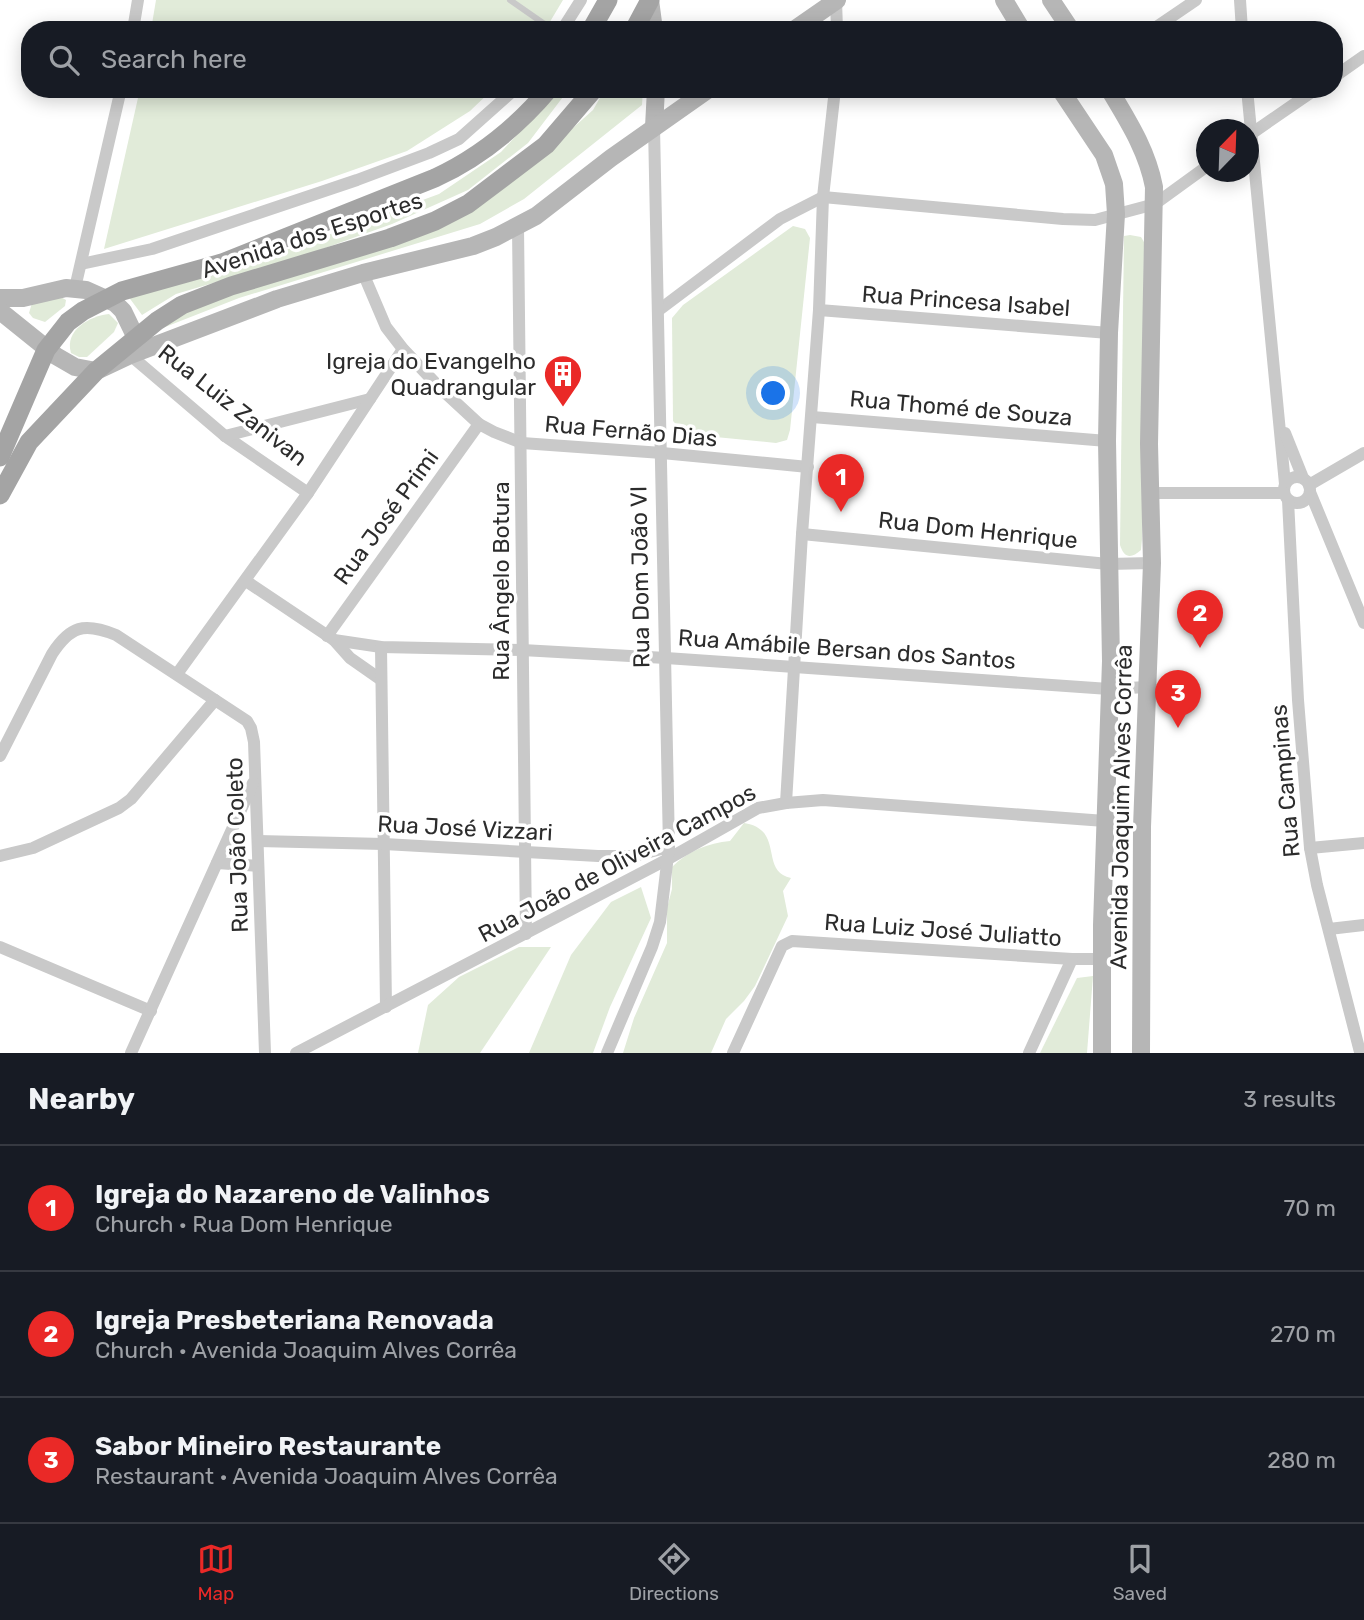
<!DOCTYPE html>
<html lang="en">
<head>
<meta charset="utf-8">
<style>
  body { margin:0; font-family:Rubik,sans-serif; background:#20242c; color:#f1f3f6 }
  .compass { position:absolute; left:1196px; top:119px; width:63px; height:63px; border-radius:50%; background:#171b24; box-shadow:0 4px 18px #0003; rotate:23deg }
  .you { position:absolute; left:774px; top:394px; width:24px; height:24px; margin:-18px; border:5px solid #fff; border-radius:50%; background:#1a73e8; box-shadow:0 0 0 10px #1a73e833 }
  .badge { display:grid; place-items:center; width:46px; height:46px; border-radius:50%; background:#ea2927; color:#fff; font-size:23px; font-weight:700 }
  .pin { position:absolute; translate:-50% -58px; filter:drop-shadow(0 2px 4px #0008) }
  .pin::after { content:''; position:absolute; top:37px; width:24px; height:21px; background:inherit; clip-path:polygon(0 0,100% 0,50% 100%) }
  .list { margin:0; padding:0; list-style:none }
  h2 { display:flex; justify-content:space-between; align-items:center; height:91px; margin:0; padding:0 28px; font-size:30px }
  h2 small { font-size:23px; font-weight:400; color:#9ea1a6 }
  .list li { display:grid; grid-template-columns:46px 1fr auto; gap:21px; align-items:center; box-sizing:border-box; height:126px; padding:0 28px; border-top:2px solid #363941 }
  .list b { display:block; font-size:26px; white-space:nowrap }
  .list p { margin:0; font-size:23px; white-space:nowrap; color:#9ea1a6 }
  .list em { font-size:23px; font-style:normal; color:#9ea1a6 }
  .icon { flex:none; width:38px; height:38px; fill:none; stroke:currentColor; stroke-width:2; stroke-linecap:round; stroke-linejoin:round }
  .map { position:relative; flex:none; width:1364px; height:1053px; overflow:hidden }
  .search { position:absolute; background:#171b24; box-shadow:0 4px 18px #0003; left:21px; right:21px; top:21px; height:77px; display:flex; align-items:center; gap:18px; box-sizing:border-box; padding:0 24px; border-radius:28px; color:#9ea1a6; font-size:26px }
  .sheet { height:469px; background:#171b24 }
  nav { display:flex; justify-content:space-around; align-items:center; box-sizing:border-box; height:98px; border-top:2px solid #363941; background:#171b24; font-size:19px; color:#9ea1a6 }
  nav a { display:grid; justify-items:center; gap:4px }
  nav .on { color:#ea2927 }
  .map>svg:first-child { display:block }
  .green { fill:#e1ebd9 }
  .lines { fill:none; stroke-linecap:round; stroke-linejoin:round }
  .lane { stroke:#c9c9c9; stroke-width:6 }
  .street { stroke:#c9c9c9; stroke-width:12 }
  .secondary { stroke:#b6b6b6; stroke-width:18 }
  .primary { stroke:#a4a4a4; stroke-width:19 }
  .labels { text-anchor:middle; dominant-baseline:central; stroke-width:7; stroke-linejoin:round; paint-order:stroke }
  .street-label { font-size:23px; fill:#2c2c2c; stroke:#fff }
  .poi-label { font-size:23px; fill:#2c2c2c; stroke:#fff; text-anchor:end }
</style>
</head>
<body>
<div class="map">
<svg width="1364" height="1053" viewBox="0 0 1364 1053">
  <rect width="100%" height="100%" fill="#fff"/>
  <g class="green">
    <polygon points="156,0 563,0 545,30 151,30"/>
    <polygon points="140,89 493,89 470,111 407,151 322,181 104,249"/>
    <polygon points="559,89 569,89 528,143 468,190 392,224 300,257 176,294 142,315 125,292 221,270 295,247 439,194 501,152"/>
    <polygon points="605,89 643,89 642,105 524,199 480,224 239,298 155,331 184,310 434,229 555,144 593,110"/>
    <polygon points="793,226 805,229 810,238 790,430 787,440 776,443 685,434 673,421 672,318 683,305"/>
    <path d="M 1130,235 L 1141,237 L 1144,242 L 1142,539 L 1141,550 C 1131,559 1124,558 1120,545 L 1124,236 Z"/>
    <polygon points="59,296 66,300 65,306 45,322 33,318 29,313 32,303"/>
    <path d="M 109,314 L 118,323 L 114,332 L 87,357 L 79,357 L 71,353 C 64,330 90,316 109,314 Z"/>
    <path d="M 744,823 C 785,829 759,872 791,878 L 783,891 L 788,916 L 755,986 L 744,1001 L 726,1019 L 711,1053 L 623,1053 L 634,1018 L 667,943 L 667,908 L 672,889 L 672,867 C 688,851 708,843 730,841 Z"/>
    <polygon points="641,887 651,918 610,1007 593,1053 529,1053 571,955 611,902"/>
    <polygon points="519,947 551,947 480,1053 418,1053 428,1005 459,977"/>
    <polygon points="1093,976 1087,1053 1040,1053 1077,978"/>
  </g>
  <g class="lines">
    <polyline class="lane" points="510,0 543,23 558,30"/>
    <g class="street">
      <polyline points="836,0 837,30"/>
      <polyline points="1240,0 1242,30"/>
      <polyline points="133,30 138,0"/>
      <polyline points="562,30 581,0"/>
      <polyline points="1152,30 1196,0"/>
      <polyline points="1334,77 1364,56"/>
      <polyline points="1247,89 1285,484"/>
      <polyline points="1248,136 1316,89"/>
      <polyline points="518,227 526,934"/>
      <polyline points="81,264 152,249 357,180 429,153 459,139 515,89"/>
      <polyline points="363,273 386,327 403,349 439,387 479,424 494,432 522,443 662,453 808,467"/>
      <polyline points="75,288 121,89"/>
      <polyline points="659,310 780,219 823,197 1063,219 1095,220 1155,204 1206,167"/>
      <polyline points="819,310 1109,333"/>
      <polyline points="130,355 225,436 308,493"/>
      <polyline points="812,417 1107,441"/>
      <polyline points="1285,433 1303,478"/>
      <polyline points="225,436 370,399"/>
      <circle cx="1297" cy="490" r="13"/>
      <polyline points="1309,485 1364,453"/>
      <polyline points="1310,492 1364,623"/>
      <polyline points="1151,493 1284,493"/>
      <polyline points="1288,500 1298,700 1310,848 1317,885 1360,1052"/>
      <polyline points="802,534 1108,564 1152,563"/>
      <polyline points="246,581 334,640 381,647 522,650 666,658 1109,689 1147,687"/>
      <polyline points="327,636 479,424"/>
      <polyline points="334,640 350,658 380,679"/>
      <polyline points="381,647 386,1007"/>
      <polyline points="177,674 308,493 403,349"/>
      <path d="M 0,756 L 52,654 C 70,626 84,622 116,635 L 247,721 L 251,728 L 254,742 L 265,1053"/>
      <polyline points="786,803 802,534 819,310 823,197 835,89"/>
      <polyline points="258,841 384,844 598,856 634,856 669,847"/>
      <polyline points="1310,848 1364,843"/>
      <polyline points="0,856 33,848 119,808 131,799 215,700"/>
      <polyline points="217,863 258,866"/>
      <polyline points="1329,929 1364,925"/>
      <polyline points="0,947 151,1011"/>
      <polyline points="131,1053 253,783"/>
      <polyline points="296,1053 668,859 758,808 786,803 823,800 1105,821"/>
      <polyline points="607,1053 652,947 660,922 669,847 654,127"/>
      <polyline points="733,1053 782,946 792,941 1072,959 1102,959"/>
      <polyline points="1029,1053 1072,959"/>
    </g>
    <g class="secondary">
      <polyline points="650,0 654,30"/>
      <polyline points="1004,0 1022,30"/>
      <polyline points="1051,0 1071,30"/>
      <polyline points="794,30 837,0"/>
      <polyline points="1060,89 1104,155 1114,184 1116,214 1109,333 1107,441 1111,661 1102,925 1102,1053"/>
      <path d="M 1109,89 C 1128,121 1147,150 1154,187 L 1149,444 L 1152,563 L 1142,827 L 1141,1053"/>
      <polyline points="654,127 656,89"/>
      <polyline points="0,298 23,298 66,288 86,290 115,303 123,311 136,338 131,351"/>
      <polyline points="0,311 56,356 75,367 96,371 130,355 277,299 363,273 473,246 496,237 536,216 611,158 709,89"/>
    </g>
    <g class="primary">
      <polyline points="591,30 608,0"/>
      <polyline points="634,30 650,0"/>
      <path d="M 0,457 L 46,350 L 68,322 L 83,311 L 122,291 L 222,263 L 435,178 C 480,157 517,127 549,89"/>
      <polyline points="0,495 29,442 96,371 157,321 182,305 231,286 390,238 435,221 468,204 546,145 594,89"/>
    </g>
  </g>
  <defs>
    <g id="building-pin" transform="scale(2.0125)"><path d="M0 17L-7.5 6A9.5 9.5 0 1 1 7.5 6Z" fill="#ea2927" stroke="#fff"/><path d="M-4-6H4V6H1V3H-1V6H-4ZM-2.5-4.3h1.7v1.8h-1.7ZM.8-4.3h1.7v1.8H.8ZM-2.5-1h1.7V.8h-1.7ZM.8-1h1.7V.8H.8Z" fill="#fff"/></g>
  </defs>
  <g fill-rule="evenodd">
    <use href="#building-pin" x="563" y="374"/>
  </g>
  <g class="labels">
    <g class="street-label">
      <text transform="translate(312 235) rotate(-18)">Avenida dos Esportes</text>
      <text transform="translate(966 301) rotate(4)">Rua Princesa Isabel</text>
      <text transform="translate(233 405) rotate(38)">Rua Luiz Zanivan</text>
      <text transform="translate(961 408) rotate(5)">Rua Thomé de Souza</text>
      <text transform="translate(631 431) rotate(5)">Rua Fernão Dias</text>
      <text transform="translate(386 517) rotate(-54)">Rua José Primi</text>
      <text transform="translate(978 530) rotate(6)">Rua Dom Henrique</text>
      <text transform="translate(640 577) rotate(-91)">Rua Dom João VI</text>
      <text transform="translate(501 581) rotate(-90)">Rua Ângelo Botura</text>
      <text transform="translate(847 649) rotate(4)">Rua Amábile Bersan dos Santos</text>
      <text transform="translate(1285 781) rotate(-95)">Rua Campinas</text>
      <text transform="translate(1121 807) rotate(-89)">Avenida Joaquim Alves Corrêa</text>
      <text transform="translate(465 828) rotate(3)">Rua José Vizzari</text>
      <text transform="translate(237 845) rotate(-92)">Rua João Coleto</text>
      <text transform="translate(617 863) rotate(-28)">Rua João de Oliveira Campos</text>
      <text transform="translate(943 930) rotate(4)">Rua Luiz José Juliatto</text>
    </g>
    <g class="poi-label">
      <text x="536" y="361">Igreja do Evangelho<tspan x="536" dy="26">Quadrangular</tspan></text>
    </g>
  </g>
</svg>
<svg class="compass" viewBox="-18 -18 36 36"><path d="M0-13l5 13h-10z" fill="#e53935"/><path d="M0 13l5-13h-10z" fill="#9ea1a6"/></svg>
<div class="you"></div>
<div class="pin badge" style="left:841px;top:512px">1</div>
<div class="pin badge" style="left:1200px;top:648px">2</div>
<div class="pin badge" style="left:1178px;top:728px">3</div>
<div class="search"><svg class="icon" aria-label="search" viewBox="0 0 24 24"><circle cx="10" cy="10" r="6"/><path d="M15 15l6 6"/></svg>Search here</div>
</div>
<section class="sheet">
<h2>Nearby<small>3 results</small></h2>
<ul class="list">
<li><span class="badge">1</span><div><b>Igreja do Nazareno de Valinhos</b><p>Church · Rua Dom Henrique</p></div><em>70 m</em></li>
<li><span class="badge">2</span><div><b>Igreja Presbeteriana Renovada</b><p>Church · Avenida Joaquim Alves Corrêa</p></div><em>270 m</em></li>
<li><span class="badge">3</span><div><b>Sabor Mineiro Restaurante</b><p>Restaurant · Avenida Joaquim Alves Corrêa</p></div><em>280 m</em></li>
</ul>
</section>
<nav>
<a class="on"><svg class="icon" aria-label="map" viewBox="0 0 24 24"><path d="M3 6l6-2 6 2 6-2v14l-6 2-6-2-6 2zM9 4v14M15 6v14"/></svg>Map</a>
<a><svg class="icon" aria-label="directions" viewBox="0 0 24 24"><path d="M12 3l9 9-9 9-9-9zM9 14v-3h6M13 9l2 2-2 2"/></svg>Directions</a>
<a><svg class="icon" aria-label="saved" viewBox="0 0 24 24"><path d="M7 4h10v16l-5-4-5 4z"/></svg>Saved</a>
</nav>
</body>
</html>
